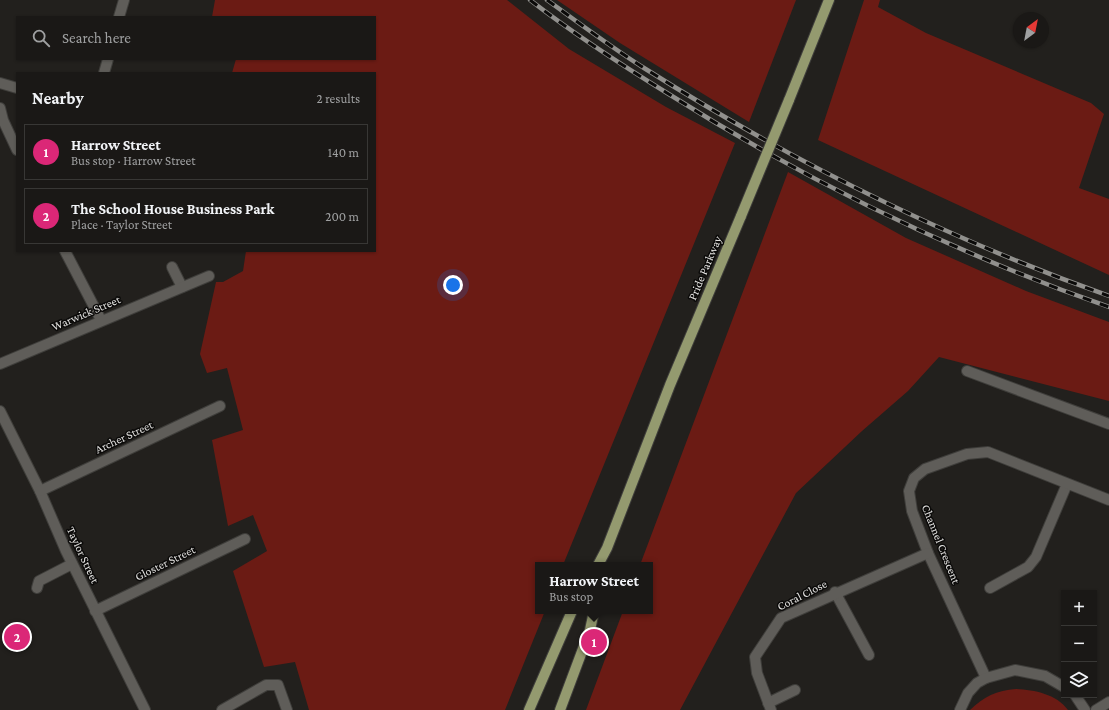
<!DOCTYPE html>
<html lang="en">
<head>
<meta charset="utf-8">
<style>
  body { margin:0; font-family:"Crimson Pro",serif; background:#272523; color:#f1f3f6 }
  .controls { position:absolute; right:12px; bottom:12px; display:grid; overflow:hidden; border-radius:0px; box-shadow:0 1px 3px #0004 }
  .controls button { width:36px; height:36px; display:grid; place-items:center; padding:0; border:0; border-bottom:1px solid #383735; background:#1a1816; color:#f1f3f6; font:20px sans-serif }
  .compass { position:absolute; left:1013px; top:12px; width:36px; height:36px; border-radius:50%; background:#1a1816; box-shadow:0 1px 3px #0004; rotate:32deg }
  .you { position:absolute; left:453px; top:285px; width:14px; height:14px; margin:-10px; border:3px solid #fff; border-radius:50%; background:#1a73e8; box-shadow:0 0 0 6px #1a73e833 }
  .badge { display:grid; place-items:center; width:26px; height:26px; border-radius:50%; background:#db2777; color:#fff; font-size:13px; font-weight:700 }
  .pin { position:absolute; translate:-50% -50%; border:2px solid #fff; box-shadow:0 1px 4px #0006 }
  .popup { position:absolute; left:535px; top:562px; width:118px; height:52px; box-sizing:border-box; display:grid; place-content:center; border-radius:0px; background:#1a1816; filter:drop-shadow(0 1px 3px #0005); font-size:13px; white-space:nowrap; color:#9fa0a1 }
  .popup b { font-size:15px; color:#f1f3f6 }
  .popup::after { content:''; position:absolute; left:50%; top:100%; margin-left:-8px; border:8px solid transparent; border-top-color:#1a1816 }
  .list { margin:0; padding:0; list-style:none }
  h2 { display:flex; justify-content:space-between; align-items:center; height:52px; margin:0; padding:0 16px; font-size:17px }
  h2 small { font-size:13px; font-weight:400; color:#9fa0a1 }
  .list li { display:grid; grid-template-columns:26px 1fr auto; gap:12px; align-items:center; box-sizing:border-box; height:56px; margin:0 8px 8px; padding:0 8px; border:1px solid #383735; border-radius:0px }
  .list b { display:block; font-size:15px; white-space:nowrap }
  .list p { margin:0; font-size:13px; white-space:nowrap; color:#9fa0a1 }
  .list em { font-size:13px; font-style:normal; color:#9fa0a1 }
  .icon { flex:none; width:22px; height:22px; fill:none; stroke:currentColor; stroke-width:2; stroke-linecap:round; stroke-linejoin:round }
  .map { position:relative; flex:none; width:1109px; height:710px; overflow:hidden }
  .search { position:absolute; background:#1a1816; box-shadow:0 1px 3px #0004; left:16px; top:16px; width:360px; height:44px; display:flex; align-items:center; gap:10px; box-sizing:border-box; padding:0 14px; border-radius:0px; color:#9fa0a1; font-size:15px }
  .panel { position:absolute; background:#1a1816; box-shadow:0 1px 3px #0004; left:16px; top:72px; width:360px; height:180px; border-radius:0px }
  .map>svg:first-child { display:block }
  .green { fill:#6b1b14 }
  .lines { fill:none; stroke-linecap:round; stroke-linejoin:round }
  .minor-casing { stroke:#3f3e3b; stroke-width:12 }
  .major-casing { stroke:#3f3e3b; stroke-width:12 }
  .minor { stroke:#5f5d59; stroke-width:10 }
  .major { stroke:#949a6f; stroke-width:10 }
  .rail-casing { stroke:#91908d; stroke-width:4.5 }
  .rail { stroke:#0b0a09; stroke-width:3; stroke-dasharray:9; stroke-linecap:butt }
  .major-bridge-casing { stroke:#3f3e3b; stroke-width:12; stroke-linecap:butt }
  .major-bridge { stroke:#949a6f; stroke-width:10 }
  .labels { text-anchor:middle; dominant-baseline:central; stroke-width:3; stroke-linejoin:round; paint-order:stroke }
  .street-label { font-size:12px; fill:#e2e1df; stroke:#0b0a09 }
</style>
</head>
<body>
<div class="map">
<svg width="1109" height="710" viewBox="0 0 1109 710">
  <rect width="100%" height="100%" fill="#22201d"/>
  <g class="green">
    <polygon points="215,0 507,0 569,49 666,107 735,143 563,565 538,565 538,611 545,611 505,710 309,710 295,662 264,667 233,571 267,551 253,515 228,526 212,440 243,430 227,368 207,373 200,354 216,282 223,282 243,271 246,251 375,251 375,73 232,73 236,59 375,59 375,17 212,17"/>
    <polygon points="557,0 796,0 749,122 620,43"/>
    <polygon points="864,0 880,0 878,7 926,33 1091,103 1104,114 1079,188 1109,199 1109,275 818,140"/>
    <polygon points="788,172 906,238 1026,291 1109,322 1109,401 939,357 908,391 862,431 796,493 680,710 586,710 623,611 650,611 650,565 640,565"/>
    <path d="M 1016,689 C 1035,690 1056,694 1068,710 L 970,710 C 983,697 997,690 1016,689 Z"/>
  </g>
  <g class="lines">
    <g class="minor-casing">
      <g id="minor">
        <polyline points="119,17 124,0"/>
        <polyline points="104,73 108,59"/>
        <polyline points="0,83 17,88"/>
        <polyline points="0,108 3,120 17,150"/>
        <polyline points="65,251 101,320"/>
        <polyline points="172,267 182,287"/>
        <polyline points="0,364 209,276"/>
        <polyline points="967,371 1109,424"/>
        <polyline points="0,411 40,491 66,551 145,710"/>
        <polyline points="40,491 220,406"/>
        <polyline points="37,588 39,581 72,564"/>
        <polyline points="990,588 1028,567 1036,557 1067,484"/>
        <polyline points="835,592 869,655"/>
        <polyline points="95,611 245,539"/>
        <polyline points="986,678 928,553 912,511 909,491 914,478 925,469 967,454 988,452 1109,500"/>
        <polyline points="1075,695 1085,710"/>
        <polyline points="768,703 795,690"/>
        <polyline points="222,710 266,685 278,685 287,710"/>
        <polyline points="771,710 757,673 755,657 781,618 928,553"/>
        <polyline points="960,710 968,693 977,683 986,678 1015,670 1045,676 1064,687"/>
        <polyline points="1096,710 1109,702"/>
      </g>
    </g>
    <g class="major-casing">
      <g id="major">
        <polyline points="789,100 829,0"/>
        <polyline points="598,565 607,548 670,385 741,216"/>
        <polyline points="529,710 572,611"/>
        <polyline points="560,710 590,630 594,611"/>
      </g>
    </g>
    <use href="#minor" class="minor"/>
    <use href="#major" class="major"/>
    <g class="rail-casing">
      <g id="rail">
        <path d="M 530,0 C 574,34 620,64 667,93 C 805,180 954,253 1109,307"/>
        <path d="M 547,0 C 579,23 611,47 644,68 C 791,161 946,238 1109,296"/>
      </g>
    </g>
    <use href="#rail" class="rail"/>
    <g class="major-bridge-casing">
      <polyline id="major-bridge" points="741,216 789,100"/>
    </g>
    <use href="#major-bridge" class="major-bridge"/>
  </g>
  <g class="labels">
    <g class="street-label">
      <text transform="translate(705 268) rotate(-67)">Pride Parkway</text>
      <text transform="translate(86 313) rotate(-23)">Warwick Street</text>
      <text transform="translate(124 437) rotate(-25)">Archer Street</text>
      <text transform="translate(941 544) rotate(68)">Channel Crescent</text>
      <text transform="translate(83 555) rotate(65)">Taylor Street</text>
      <text transform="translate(165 563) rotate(-26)">Gloster Street</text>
      <text transform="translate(802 595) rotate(-27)">Coral Close</text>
    </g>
  </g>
</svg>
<div class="controls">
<button>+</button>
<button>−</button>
<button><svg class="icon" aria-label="layers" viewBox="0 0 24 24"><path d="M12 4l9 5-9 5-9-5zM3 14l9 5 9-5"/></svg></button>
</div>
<svg class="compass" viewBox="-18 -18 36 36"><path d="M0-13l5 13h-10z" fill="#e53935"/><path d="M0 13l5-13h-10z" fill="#9fa0a1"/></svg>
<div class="you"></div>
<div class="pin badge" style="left:594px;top:642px">1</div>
<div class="popup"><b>Harrow Street</b>Bus stop</div>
<div class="pin badge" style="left:17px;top:637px">2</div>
<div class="search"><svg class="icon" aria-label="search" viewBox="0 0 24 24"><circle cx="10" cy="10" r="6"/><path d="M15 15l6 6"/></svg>Search here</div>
<section class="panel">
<h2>Nearby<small>2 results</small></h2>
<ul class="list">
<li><span class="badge">1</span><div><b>Harrow Street</b><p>Bus stop · Harrow Street</p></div><em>140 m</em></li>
<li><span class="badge">2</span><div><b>The School House Business Park</b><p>Place · Taylor Street</p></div><em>200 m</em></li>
</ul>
</section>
</div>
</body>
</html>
